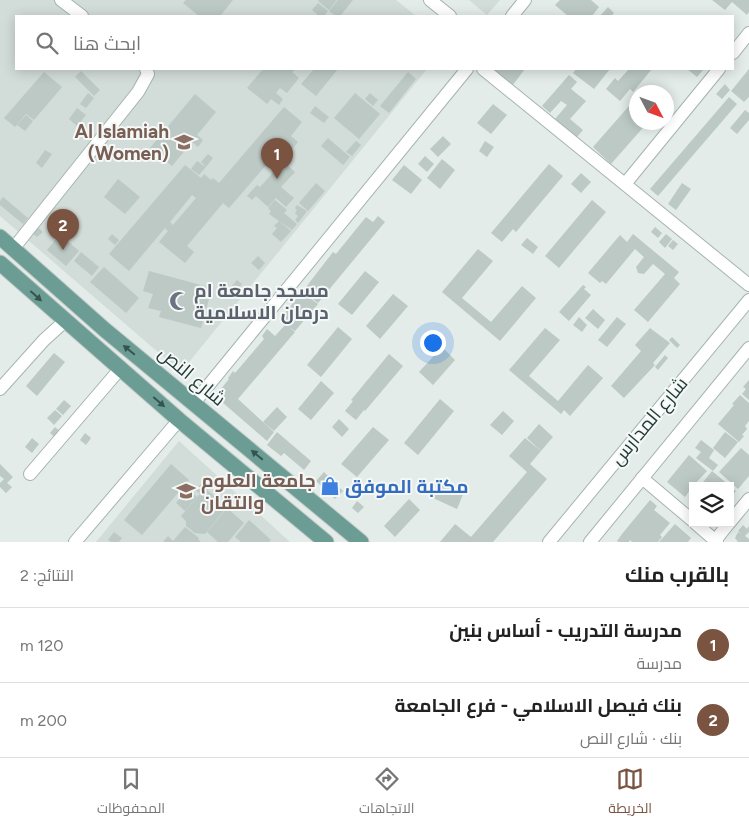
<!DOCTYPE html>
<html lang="ar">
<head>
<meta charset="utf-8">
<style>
  body { margin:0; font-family:Figtree,Cairo,sans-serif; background:#f2f2f2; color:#222; direction:rtl }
  .controls { position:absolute; right:15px; bottom:15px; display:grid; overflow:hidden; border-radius:0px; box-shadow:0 2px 12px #0003 }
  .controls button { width:45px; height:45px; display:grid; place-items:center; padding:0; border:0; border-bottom:1px solid #e0e0e0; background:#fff; color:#222; font:25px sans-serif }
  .compass { position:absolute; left:629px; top:85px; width:45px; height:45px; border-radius:50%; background:#fff; box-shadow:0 2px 12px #0003; rotate:131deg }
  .you { position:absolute; left:432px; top:342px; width:18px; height:18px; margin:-12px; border:4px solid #fff; border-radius:50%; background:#1a73e8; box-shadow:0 0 0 8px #1a73e833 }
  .badge { display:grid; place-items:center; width:32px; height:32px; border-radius:50%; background:#7a5441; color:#fff; font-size:16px; font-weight:700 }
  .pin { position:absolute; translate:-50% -41px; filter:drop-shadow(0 1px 2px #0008) }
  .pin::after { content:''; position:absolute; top:26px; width:18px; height:15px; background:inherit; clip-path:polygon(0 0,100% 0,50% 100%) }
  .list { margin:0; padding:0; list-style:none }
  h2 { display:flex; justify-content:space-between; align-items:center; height:65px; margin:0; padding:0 20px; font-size:21px }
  h2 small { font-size:16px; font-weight:400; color:#767676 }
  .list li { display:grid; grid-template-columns:32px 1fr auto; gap:15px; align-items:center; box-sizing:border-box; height:75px; padding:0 20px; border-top:1px solid #e0e0e0 }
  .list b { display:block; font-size:19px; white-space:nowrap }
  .list p { margin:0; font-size:16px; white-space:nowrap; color:#767676 }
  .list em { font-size:16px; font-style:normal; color:#767676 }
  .icon { flex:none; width:28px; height:28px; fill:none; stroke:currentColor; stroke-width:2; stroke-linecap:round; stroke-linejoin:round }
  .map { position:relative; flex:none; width:749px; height:542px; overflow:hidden; direction:ltr }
  .search { position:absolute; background:#fff; box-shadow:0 2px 12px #0003; left:15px; right:15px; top:15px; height:55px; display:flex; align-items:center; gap:12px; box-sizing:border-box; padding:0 18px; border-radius:0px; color:#767676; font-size:19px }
  .sheet { height:215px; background:#fff }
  nav { display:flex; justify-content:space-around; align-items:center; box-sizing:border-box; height:70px; border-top:1px solid #e0e0e0; background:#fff; font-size:14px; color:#767676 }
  nav a { display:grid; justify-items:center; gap:2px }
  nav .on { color:#7a5441 }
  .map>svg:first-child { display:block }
  .built { fill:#d2dcd8 }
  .building { fill:#bcc9c5; fill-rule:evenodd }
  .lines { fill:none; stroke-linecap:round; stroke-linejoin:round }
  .minor-casing { stroke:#a6b4b0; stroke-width:14 }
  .major-casing { stroke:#c2c8c7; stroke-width:17 }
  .minor { stroke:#fff; stroke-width:12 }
  .major { stroke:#6c9d95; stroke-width:15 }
  .oneway { fill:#36544f }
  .labels { text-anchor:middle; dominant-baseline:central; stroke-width:4; stroke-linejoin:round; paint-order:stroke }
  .education-label { font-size:19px; font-weight:bold; fill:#785e54; stroke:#f4f8f7; text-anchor:end }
  .worship-label { font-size:19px; font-weight:bold; fill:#5b616d; stroke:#f4f8f7; text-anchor:start }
  .street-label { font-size:19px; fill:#243c38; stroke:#f4f8f7 }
  .shop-label { font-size:19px; font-weight:bold; fill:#366cbe; stroke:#f4f8f7; text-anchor:start }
</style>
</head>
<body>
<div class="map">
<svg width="749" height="542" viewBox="0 0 749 542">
  <rect width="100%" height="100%" fill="#e3ece9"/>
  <g class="built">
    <polygon points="0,0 396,0 416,16 16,16 16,69 427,69 181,372 0,216"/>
    <polygon points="469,0 500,0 487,15"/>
    <polygon points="179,441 290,542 96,542"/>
  </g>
  <g class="building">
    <polygon points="186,0 233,0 220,16 199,16 183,3"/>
    <polygon points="319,0 337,0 329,10 318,1"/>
    <polygon points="338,0 353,0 340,16 336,16 329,11"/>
    <polygon points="560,0 591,0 599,7 592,16 568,16 555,5"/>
    <polygon points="712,0 749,0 749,12 747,15 732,2 725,10"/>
    <polygon points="318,3 328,11 324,16 319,16 312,10"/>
    <polygon points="608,7 614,13 611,16 600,16"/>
    <polygon points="263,69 295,69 292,72 299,78 287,93 280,88 276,93 283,99 279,105 271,99 267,104 247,88"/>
    <polygon points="314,69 338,69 316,96 301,84"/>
    <polygon points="492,69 525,69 512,86"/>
    <polygon points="576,69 610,69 594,89 573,73"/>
    <polygon points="629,69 652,69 633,92 630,89 620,101 606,89 615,78 618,81"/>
    <polygon points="687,69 704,69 697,77"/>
    <polygon points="749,69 749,97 744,102 731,91"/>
    <polygon points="81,71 100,90 94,96 75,77"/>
    <polygon points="44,72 62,87 34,120 26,114 15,127 4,118"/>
    <polygon points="408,72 416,79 389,113 380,106"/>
    <polygon points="569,75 577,82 571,89 586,101 570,119 583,130 577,137 555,119 567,105 561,101 550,113 542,106"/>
    <polygon points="725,84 730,90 722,99 716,94"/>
    <polygon points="88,93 94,98 86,108 80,104"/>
    <polygon points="355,93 380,114 359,139 334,118"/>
    <polygon points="370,93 378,100 373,106 365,99"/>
    <polygon points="195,94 216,112 197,135 203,140 198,147 192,142 172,166 150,148"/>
    <polygon points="729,97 737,104 658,196 650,189"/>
    <polygon points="636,98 636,122 648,122 611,164 593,147"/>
    <polygon points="493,104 507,115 491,134 477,123"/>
    <polygon points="315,106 329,117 324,123 310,113"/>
    <path d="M 284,107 L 302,122 L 291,136 L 298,142 L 287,155 L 292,160 L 287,165 L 295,172 L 281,187 L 294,198 L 286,207 L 276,198 L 268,207 L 256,196 L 252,200 L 247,196 L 257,185 L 260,187 L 281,164 L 273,157 L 229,208 L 223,203 L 187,246 L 194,252 L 185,263 L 159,242 L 168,231 L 165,228 L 129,271 L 109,254 L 185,165 L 201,178 L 204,174 L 211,180 L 213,178 L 219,183 ZM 192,195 L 196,198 L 173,225 L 170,222 Z"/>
    <polygon points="77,108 86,115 77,126 69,119"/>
    <polygon points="745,110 749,113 749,120 737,134 730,128"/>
    <polygon points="26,115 33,121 25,131 17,125"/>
    <polygon points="443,136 451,144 438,157 430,149"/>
    <polygon points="328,138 350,157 343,165 321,146"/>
    <polygon points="356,141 361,145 352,156 346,152"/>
    <polygon points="485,141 494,147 487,157 479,151"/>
    <polygon points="45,150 52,154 42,168 36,163"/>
    <polygon points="208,154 213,158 206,167 201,162"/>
    <polygon points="425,156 434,164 427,172 418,164"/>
    <polygon points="442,159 455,170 440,189 427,178"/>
    <polygon points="197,161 206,167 199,175 191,169"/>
    <polygon points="549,164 563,176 516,232 513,229 502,242 491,233"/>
    <polygon points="404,165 422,180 411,194 392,180"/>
    <polygon points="581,173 591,182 581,193 571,184"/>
    <polygon points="118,179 140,197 125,214 104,197"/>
    <polygon points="316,183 325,191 308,211 299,203"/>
    <polygon points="682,183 691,189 676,210 668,204"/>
    <polygon points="3,197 28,218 23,224 0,205 0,201"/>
    <polygon points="275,200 287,210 284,213 297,224 292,230 269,214 271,211 268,208"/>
    <polygon points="592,200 606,212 559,268 545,256"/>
    <polygon points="297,205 307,211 298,223 295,220 298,216 295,213 297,210 295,208"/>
    <polygon points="378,216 385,222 318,303 303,291 333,252 336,254 366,217 373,222"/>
    <polygon points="29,219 43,232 37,237 23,225"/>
    <polygon points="279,221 291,231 281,242 272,234 277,228 274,226"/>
    <polygon points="655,227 662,233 658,238 651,232"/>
    <polygon points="60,234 79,251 66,266 47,250"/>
    <polygon points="112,234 119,240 115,245 108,239"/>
    <polygon points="633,234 679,272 674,278 680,284 648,322 634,310 665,274 653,264 644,274 638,273 636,267 644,257 635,249 606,284 602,281 600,283 588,273 620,235 627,242"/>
    <polygon points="666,234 672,239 665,248 659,242"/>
    <polygon points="527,238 538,247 533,254 521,245"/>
    <polygon points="673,240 678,244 673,250 668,246"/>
    <polygon points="478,249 493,261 462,298 491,322 522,286 536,298 500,341 442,292"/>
    <polygon points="81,252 99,267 92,276 74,261"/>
    <polygon points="258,256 265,263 259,270 251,263"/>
    <polygon points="104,267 139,298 126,313 90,282"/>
    <polygon points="149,271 212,288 201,328 159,317 161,311 148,308 153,294 143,291"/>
    <polygon points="365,271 379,282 352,315 338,304"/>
    <polygon points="237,280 242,284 231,297 226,293"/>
    <polygon points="583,285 586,287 584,289 591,295 569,321 559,312"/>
    <polygon points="302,292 318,304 295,331 289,327 295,332 238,399 274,432 267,441 215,396 229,379 228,378 233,371 235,373 264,339 262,336 267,329 275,336 286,324 280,319"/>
    <polygon points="393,294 408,306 380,339 366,326"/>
    <polygon points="593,309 605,320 598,329 585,318"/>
    <polygon points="579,317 587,325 582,332 573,325"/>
    <polygon points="617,317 626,324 607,347 598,340"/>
    <polygon points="338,327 352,339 321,377 307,365"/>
    <polygon points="545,328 560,340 529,376 558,401 588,365 603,378 570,416 564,410 561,414 509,370"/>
    <polygon points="650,328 670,343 653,363 655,365 624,398 611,386 641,351 635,345"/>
    <polygon points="672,337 680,345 677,348 669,340"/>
    <polygon points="442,347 455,360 433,385 419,372"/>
    <polygon points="54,353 65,362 37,396 26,386"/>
    <polygon points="389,354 403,366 365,411 364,410 356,420 345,411 353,401 351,400"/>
    <polygon points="665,355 668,358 658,370 655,367"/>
    <polygon points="749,380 749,400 742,394 746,389 743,387"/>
    <polygon points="321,381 334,393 311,420 298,409"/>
    <polygon points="740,395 749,403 749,421 745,426 747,429 742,435 744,436 739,442 718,424 734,405 732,404"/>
    <polygon points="440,399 454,411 418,455 404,443"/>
    <polygon points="64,400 71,406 63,415 56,409"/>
    <polygon points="277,407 287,417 274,431 263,422"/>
    <polygon points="55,410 62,416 54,425 47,418"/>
    <polygon points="503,411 514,421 502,435 490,425"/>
    <polygon points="339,419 349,429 342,437 332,427"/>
    <polygon points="539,424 553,437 541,451 527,438"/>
    <polygon points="55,427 62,433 57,439 50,433"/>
    <polygon points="373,427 389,440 357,477 341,464"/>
    <polygon points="277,432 311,461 304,470 284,453 281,456 267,445"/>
    <polygon points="725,432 738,442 725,458 713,448"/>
    <polygon points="85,433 91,438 86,445 80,440"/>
    <polygon points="32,438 39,444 32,453 25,447"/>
    <polygon points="525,438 541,451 530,464 547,479 493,542 440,542 455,524 471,537 527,472 509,456"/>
    <polygon points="701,440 714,450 709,458 718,465 713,471 696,458 701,452 695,448"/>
    <polygon points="741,448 749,455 749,476 738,489 719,472"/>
    <polygon points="689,455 707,471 693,486 685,497 667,482"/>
    <polygon points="0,464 13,477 7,483 12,487 6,493 0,487 0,483 4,479 0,476"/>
    <polygon points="171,464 189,480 142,535 124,520"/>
    <polygon points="712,471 736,491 730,498 730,486 700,486"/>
    <polygon points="324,472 343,491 335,499 316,481"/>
    <polygon points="441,481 464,492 457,509 433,498"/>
    <polygon points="202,483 205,486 199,493 195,490"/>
    <polygon points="205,488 227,507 205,534 195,533 186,526 186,521 181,516"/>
    <polygon points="188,489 197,497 185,511 176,503"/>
    <polygon points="409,499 420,510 395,537 384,526"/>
    <polygon points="650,500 657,506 654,510 670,523 660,535 662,537 658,542 632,542 630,540 629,542 619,542 617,541 622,534"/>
    <polygon points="357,501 364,507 358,513 352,508"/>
    <polygon points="227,508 244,523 228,542 218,542 207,532"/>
    <polygon points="249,520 271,540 269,542 241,542 235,537"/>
    <polygon points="675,524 691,538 688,542 659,542"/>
    <polygon points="743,525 747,529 749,526 749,532 745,536 749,539 749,542 738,542 735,538 738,532 742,534 738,531"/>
    <polygon points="185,527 199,538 198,539 201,542 163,542 168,536 173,541"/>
    <polygon points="114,532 122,538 119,542 111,542 108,540"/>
  </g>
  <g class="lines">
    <g class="minor-casing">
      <g id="minor">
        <polyline points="61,0 82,16"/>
        <polyline points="430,0 450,16"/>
        <polyline points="512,16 525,0"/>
        <polyline points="733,53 749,33"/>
        <polyline points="483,69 749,285"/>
        <polyline points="625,184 719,69"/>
        <polyline points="13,249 138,92 148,74 146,69"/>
        <polyline points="0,389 44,340 65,321"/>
        <polyline points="194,403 467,69"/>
        <polyline points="30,474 120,369"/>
        <polyline points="642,478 693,521"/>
        <polyline points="730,522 749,499"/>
        <polyline points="695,523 717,542"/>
        <polyline points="75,542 179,420"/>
        <polyline points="549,542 749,300"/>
        <polyline points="590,542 749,348"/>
        <polyline points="714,542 729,523"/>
      </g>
    </g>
    <g class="major-casing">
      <g id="major">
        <polyline points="0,237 105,330 361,542"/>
        <polyline points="0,263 179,420 326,542"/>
      </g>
    </g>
    <use href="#minor" class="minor"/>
    <use href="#major" class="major"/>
  </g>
  <defs><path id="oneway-solid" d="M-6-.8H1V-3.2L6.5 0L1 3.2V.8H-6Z" transform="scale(1.25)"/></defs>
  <g class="oneway">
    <use href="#oneway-solid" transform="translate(36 296) rotate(42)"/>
    <use href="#oneway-solid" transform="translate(129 350) rotate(-141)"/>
    <use href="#oneway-solid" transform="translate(159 402) rotate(41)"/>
    <use href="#oneway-solid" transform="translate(257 455) rotate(-140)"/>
  </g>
  <defs>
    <g id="university-bare" transform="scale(1.5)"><path d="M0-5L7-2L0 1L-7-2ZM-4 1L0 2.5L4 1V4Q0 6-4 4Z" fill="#8d6e63" stroke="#f4f8f7" stroke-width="2.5" paint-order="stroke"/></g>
    <g id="mosque-bare" transform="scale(1.5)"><path d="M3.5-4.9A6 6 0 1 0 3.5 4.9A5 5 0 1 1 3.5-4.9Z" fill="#6b7280" stroke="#f4f8f7" stroke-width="2.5" paint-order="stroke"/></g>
    <g id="shop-bare" transform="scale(1.5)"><path d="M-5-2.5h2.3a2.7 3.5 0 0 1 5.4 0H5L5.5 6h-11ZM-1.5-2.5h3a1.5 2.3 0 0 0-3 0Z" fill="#3f7fe0" stroke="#f4f8f7" stroke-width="2.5" paint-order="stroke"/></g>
  </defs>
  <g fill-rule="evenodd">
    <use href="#university-bare" x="184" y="142"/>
    <use href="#mosque-bare" x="179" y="301"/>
    <use href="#shop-bare" x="330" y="486"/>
    <use href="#university-bare" x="186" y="491"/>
  </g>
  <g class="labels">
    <g class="education-label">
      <text x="169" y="131">Al Islamiah<tspan x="169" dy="22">(Women)</tspan></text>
      <text x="201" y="480" text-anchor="start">جامعة العلوم<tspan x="201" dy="22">والتقان</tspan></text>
    </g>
    <g class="worship-label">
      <text x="194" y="290">مسجد جامعة ام<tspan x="194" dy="22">درمان الاسلامية</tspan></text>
    </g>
    <g class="street-label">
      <text transform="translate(192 376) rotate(40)">شارع النص</text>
      <text transform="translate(649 421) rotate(-50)">شارع المدارس</text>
    </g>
    <g class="shop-label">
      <text x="345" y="486">مكتبة الموفق</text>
    </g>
  </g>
</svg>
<div class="controls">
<button><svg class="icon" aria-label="layers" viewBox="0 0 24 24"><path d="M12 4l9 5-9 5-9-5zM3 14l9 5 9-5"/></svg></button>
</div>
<svg class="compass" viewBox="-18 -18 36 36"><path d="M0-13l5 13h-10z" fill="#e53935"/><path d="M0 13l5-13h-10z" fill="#767676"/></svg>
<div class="you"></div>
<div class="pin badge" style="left:277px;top:179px">1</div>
<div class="pin badge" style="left:63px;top:250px">2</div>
<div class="search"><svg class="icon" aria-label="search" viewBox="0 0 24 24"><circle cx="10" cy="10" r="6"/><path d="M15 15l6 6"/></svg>ابحث هنا</div>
</div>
<section class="sheet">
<h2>بالقرب منك<small>النتائج: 2</small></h2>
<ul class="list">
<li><span class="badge">1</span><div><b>مدرسة التدريب - أساس بنين</b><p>مدرسة</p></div><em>120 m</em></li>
<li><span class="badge">2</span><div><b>بنك فيصل الاسلامي - فرع الجامعة</b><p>بنك · شارع النص</p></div><em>200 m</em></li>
</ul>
</section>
<nav>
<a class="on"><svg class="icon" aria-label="map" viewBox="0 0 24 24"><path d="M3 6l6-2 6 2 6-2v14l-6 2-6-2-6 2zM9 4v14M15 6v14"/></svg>الخريطة</a>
<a><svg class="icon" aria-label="directions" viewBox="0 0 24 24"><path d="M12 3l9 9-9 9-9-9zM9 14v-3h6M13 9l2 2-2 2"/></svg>الاتجاهات</a>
<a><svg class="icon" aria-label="saved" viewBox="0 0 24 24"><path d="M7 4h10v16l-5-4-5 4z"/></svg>المحفوظات</a>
</nav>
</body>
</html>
